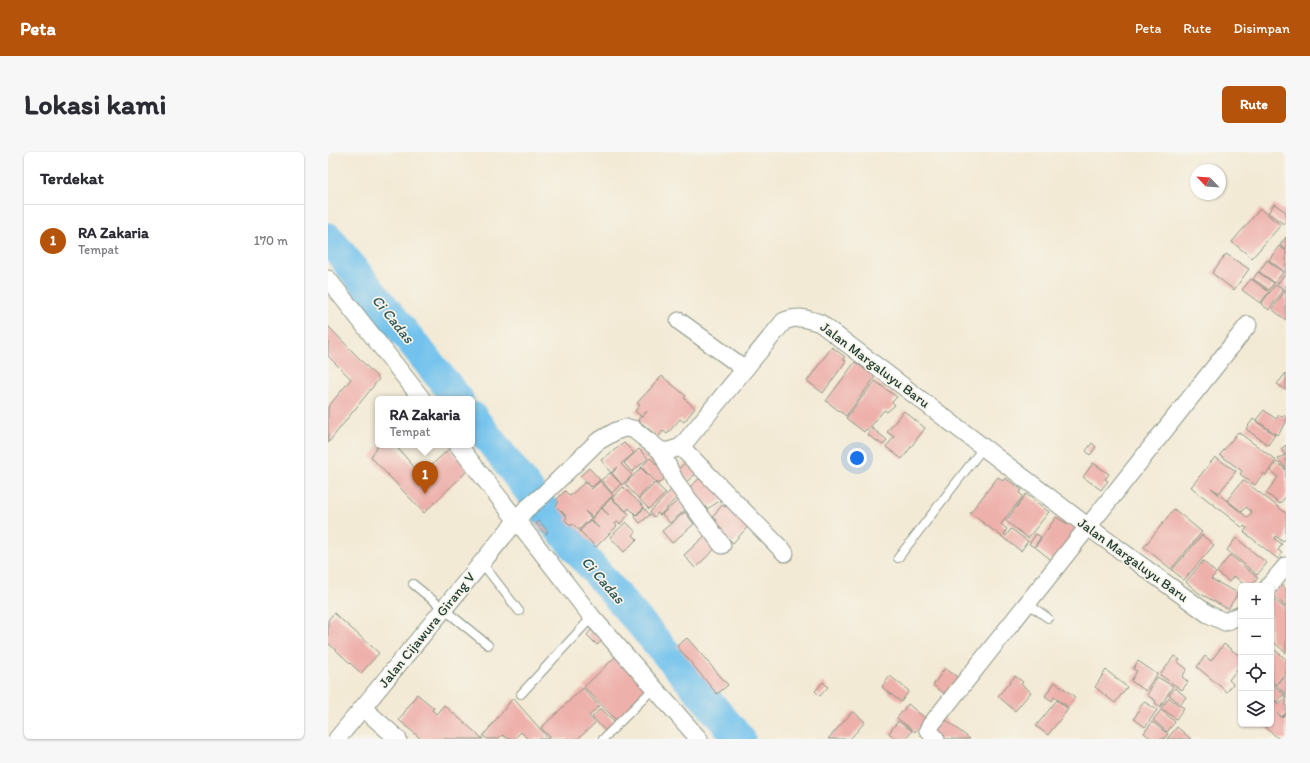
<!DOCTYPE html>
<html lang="id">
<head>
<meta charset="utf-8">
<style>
  body { margin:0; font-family:Itim,sans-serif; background:#f7f7f7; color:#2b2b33 }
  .controls { position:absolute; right:12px; bottom:12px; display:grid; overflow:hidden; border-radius:6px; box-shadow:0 1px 3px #0004 }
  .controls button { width:36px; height:36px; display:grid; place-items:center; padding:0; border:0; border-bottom:1px solid #e1e1e2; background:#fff; color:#2b2b33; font:20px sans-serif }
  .compass { position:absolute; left:862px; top:12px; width:36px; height:36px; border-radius:50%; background:#fff; box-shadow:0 1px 3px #0004; rotate:295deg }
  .you { position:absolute; left:529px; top:306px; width:14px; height:14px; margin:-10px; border:3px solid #fff; border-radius:50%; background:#1a73e8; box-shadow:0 0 0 6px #1a73e833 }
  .badge { display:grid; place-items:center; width:26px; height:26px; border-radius:50%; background:#b45309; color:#fff; font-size:13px; font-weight:700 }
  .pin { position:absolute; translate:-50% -33px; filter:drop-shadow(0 1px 2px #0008) }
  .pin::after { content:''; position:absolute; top:21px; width:14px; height:12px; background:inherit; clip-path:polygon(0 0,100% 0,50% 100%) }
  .popup { position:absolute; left:47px; top:244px; width:100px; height:52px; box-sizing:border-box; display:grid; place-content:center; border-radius:6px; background:#fff; filter:drop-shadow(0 1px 3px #0005); font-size:13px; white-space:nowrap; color:#7c7c81 }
  .popup b { font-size:15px; color:#2b2b33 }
  .popup::after { content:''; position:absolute; left:50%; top:100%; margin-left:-8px; border:8px solid transparent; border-top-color:#fff }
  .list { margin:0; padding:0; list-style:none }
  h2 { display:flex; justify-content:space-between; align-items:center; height:52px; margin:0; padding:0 16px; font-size:17px }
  h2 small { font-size:13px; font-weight:400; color:#7c7c81 }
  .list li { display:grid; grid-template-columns:26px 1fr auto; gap:12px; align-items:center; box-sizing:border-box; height:72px; padding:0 16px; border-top:1px solid #e1e1e2 }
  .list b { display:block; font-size:15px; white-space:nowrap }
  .list p { margin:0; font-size:13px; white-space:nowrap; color:#7c7c81 }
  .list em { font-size:13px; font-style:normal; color:#7c7c81 }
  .icon { flex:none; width:22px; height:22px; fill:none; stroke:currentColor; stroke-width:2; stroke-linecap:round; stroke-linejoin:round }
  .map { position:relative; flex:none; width:958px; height:587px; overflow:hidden; border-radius:6px }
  header { display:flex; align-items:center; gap:24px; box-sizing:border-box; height:56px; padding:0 20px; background:#b45309; color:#fff }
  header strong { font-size:19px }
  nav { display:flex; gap:22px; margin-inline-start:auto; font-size:14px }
  .intro { display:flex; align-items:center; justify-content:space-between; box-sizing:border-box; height:96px; padding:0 24px }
  h1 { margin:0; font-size:28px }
  .button { padding:10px 18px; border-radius:6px; background:#b45309; color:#fff; font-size:14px; font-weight:700 }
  main { display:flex; gap:24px; padding:0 24px }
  aside { flex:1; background:#fff; border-radius:6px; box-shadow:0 1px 3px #0004 }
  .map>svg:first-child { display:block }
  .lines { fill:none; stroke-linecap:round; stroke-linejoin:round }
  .river { stroke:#72c2ed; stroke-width:31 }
  .building { fill:#eeb0ab }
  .lane-casing { stroke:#899484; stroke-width:10 }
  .street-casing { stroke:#899484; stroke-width:19 }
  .lane { stroke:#fff; stroke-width:8 }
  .street { stroke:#fff; stroke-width:17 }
  .labels { text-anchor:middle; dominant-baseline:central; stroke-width:3.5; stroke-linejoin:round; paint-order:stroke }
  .street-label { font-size:14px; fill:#1f3d34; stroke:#f7f3e8 }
  .water-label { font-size:15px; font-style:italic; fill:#305859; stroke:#f7f3e8 }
</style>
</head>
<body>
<header>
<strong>Peta</strong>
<nav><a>Peta</a><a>Rute</a><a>Disimpan</a></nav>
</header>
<div class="intro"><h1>Lokasi kami</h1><a class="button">Rute</a></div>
<main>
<aside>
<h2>Terdekat<small></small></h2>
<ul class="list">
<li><span class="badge">1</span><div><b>RA Zakaria</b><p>Tempat</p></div><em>170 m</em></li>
</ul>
</aside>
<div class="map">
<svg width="958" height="587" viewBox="0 0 958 587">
  <rect width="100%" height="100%" fill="#f7f3e8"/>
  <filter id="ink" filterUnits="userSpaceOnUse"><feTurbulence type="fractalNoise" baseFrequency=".025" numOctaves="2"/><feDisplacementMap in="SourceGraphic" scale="8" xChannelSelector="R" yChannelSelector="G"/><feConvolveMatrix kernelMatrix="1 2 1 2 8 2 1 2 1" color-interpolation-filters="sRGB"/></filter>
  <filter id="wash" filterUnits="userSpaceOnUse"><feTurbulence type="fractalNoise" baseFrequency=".012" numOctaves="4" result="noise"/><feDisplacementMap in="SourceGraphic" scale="16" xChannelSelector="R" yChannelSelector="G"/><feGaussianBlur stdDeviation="0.9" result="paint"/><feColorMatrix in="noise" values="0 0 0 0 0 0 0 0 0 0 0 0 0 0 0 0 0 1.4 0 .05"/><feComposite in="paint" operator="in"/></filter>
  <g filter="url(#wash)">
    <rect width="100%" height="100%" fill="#f3ead5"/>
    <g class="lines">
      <g class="river">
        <polyline points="0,86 130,247"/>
        <polyline points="144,265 227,372 412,587"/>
      </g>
    </g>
    <g id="blocks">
      <g class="building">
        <polygon points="946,52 958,60 958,68 956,72 940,61"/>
        <polygon points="932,57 953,73 924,106 904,90"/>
        <polygon points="958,85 958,98 952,93"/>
        <polygon points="951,94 958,99 958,121 941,108"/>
        <polygon points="898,102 921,117 906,138 884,121"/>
        <polygon points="939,108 955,120 947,131 931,120"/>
        <polygon points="930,120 946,131 941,138 925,127"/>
        <polygon points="958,121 958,139 949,132"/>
        <polygon points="923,127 941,140 932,151 914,138"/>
        <polygon points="947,133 955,138 941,158 933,152"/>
        <polygon points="956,140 958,141 958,168 944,157"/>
        <polygon points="0,174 51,227 0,291 0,255 23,227 0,204"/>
        <polygon points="504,195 517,205 515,207 518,209 495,241 479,229"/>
        <polygon points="527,210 547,225 518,264 498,249"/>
        <polygon points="958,221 958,238 949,232"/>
        <polygon points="334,224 358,244 356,246 367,256 356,270 352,267 339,282 335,279 330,285 310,268 313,264 314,265 319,259 314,265 307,259 312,253 309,251"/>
        <polygon points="547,229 569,245 564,250 567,253 559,260 556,258 540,278 538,277 536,280 518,266"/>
        <polygon points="936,258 948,267 951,263 954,265 956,263 958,265 958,271 949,283 928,268"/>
        <polygon points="576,259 597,276 574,307 558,295 566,285 559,280"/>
        <polygon points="925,267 947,283 940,293 918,277"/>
        <polygon points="544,276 559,288 555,293 540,283"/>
        <polygon points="910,280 948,308 938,323 935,321 927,333 912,322 914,319 892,303"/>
        <polygon points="296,291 306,301 293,312 304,323 294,333 284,321 290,315 283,321 273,308"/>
        <polygon points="764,291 768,295 762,303 758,299"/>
        <polygon points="53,293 67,293 93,323 122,296 140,318 96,361 43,305 49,295"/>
        <polygon points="958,293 958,317 950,307 957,303 953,297"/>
        <polygon points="311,297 320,306 304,320 296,311"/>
        <polygon points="887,305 908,319 891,341 883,336 920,366 924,360 918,355 914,360 899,348 915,328 958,361 958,386 955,390 948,384 947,387 954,392 950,398 954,401 950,407 916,380 919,376 916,374 915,376 863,335"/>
        <polygon points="322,306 340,323 330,332 313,315"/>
        <polygon points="949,310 958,318 958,344 952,352 938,341 950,325 942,319"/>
        <polygon points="357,311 370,320 357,331 346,321"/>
        <polygon points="765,311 781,322 777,327 780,329 773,338 755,325"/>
        <polygon points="261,316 272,328 264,335 252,324"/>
        <polygon points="313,316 326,329 310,346 297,332"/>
        <polygon points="282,321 293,332 284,341 273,328"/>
        <polygon points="374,324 395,347 379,357 361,336"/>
        <polygon points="670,325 675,329 677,326 694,338 691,341 695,344 673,372 679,377 676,382 678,384 683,377 700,389 693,399 642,361"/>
        <polygon points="272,329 285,343 264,365 257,359 263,366 251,378 245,372 243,374 237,368 239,365 228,354 231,350 228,348 237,339 242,344 257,330 264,337"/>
        <polygon points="327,331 338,341 321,357 311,347"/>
        <polygon points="295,335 316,355 308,363 301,356 298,359 284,346"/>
        <polygon points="345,336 352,342 332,363 330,361 326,365 322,360"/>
        <polygon points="698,342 721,360 700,386 678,369"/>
        <polygon points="354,345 362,354 342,371 334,362"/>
        <polygon points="283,346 301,362 292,372 289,370 287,372 289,374 268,395 252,379 262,368 271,376 263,368 273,356 281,363 274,356"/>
        <polygon points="402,350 424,370 405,391 400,386 398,387 385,374 389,368 385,365 394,353 397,355"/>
        <polygon points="316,356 322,363 312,371 307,365"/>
        <polygon points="846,357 874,380 843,417 816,395"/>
        <polygon points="357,360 366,372 344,391 334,379"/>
        <polygon points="728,365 741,373 744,369 751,375 726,410 707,395"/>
        <polygon points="211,369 220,380 218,382 208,371"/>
        <polygon points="298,370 308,380 305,383 309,387 296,400 282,385"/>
        <polygon points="380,381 391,393 367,416 356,403"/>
        <polygon points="708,382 713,385 706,395 701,392"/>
        <polygon points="874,383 886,393 856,428 844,418"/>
        <polygon points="908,386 939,411 929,423 899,398"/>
        <polygon points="902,403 930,426 923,434 918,434 906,424 901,430 889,420"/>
        <polygon points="875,409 888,421 883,427 910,441 900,457 871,441 858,430"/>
        <polygon points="953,433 958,437 958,455 944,442"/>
        <polygon points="943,445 958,457 958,501 943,488"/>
        <polygon points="6,461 51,501 33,521 0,491 0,468"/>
        <polygon points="263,478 274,489 269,493 259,483"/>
        <polygon points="359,486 400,533 389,542 349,494"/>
        <polygon points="896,492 913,505 913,512 901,528 905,532 899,540 869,515 877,504 883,509"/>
        <polygon points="943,495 958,507 958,520 948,533 943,528"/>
        <polygon points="288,504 320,537 288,568 256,535"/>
        <polygon points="846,504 852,508 850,510 859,517 854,525 860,530 854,538 832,523"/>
        <polygon points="810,509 829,522 818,539 803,529 809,519 805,517"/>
        <polygon points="617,516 636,530 621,545 605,533"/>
        <polygon points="778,518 799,535 787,551 767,535"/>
        <polygon points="958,521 958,561 954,565 949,561 954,566 958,562 958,587 951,587 934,572 943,572 943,545 950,552 958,546 956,544 958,542 948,533"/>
        <polygon points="562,524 581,539 573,550 554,535"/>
        <polygon points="687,524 695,530 693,532 703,540 687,559 670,544"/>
        <polygon points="829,525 845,534 832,555 827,551 828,549 819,543"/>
        <polygon points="495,530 500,535 492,544 487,539"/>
        <polygon points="727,530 747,545 740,555 726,545 724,549 717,544"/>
        <polygon points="943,531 956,542 949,550 943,544"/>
        <polygon points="255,536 271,554 261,564 267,571 250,587 224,587 213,576"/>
        <polygon points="847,536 858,545 853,552 841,543"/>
        <polygon points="89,542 106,556 104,558 108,562 116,553 155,587 93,587 71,568"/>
        <polygon points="185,546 221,587 200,587 193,580 186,587 181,587 174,583 170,587 159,587 155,584"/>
        <polygon points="841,546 856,556 848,567 833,556"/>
        <polygon points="729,548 740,557 720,583 708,574"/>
        <polygon points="815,550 817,550 829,558 817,575 806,567"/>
        <polygon points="580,552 602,570 594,572 587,580 569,566"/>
        <polygon points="273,556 287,571 278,580 264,565"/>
        <polygon points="833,558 847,570 839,580 825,568"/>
        <polygon points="525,559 537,570 522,587 500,587"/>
        <polygon points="614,565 642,587 609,587 602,581"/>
        <polygon points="570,569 584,579 578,587 568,587 561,581"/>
        <polygon points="824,570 840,582 836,587 824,587 816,581"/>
        <polygon points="849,575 863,587 839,587"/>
      </g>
    </g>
  </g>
  <g filter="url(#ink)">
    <use href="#blocks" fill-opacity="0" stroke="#899484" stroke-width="1"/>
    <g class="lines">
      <g class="lane-casing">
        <g id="lane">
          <polyline points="570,406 655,296"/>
          <polyline points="154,411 191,459"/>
          <polyline points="85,432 160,493"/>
          <polyline points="699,451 720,466"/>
          <polyline points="193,542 264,465"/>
          <polyline points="275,587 326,536"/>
        </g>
      </g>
      <g class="street-casing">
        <g id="street">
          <polyline points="0,127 94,247"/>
          <polyline points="351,169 417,217"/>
          <polyline points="130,293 264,465 371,587"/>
          <polyline points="353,295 457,401"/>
          <polyline points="333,299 347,329 394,393"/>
          <polyline points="941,434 958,414"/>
          <polyline points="35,556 70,587"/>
          <path d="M 9,587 L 197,358 L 216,342 L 269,290 L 288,279 L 297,276 L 305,277 L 333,299 L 340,299 L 353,295 L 456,169 C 472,164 477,166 492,171 L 759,374 L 880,462 L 897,470 L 913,463"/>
          <polyline points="608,587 600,578 602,574 920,173"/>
        </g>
      </g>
      <use href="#lane" class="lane"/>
      <use href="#street" class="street"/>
    </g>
  </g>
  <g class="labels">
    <g class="street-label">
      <text transform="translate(547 213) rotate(37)">Jalan Margaluyu Baru</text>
      <text transform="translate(805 408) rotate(36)">Jalan Margaluyu Baru</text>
      <text transform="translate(99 478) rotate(-51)">Jalan Cijawura Girang V</text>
    </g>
    <g class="water-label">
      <text transform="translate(65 167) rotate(51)">Ci Cadas</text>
      <text transform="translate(275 428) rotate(49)">Ci Cadas</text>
    </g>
  </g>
</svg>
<div class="controls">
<button>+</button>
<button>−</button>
<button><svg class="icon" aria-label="locate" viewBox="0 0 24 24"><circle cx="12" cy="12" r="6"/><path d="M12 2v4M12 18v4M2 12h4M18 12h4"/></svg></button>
<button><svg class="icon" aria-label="layers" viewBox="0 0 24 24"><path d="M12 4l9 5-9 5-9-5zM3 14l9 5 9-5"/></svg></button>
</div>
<svg class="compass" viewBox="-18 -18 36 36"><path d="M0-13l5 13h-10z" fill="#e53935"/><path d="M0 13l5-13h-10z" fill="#7c7c81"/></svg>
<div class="you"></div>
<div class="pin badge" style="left:97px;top:342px">1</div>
<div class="popup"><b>RA Zakaria</b>Tempat</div>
</div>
</main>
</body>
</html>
